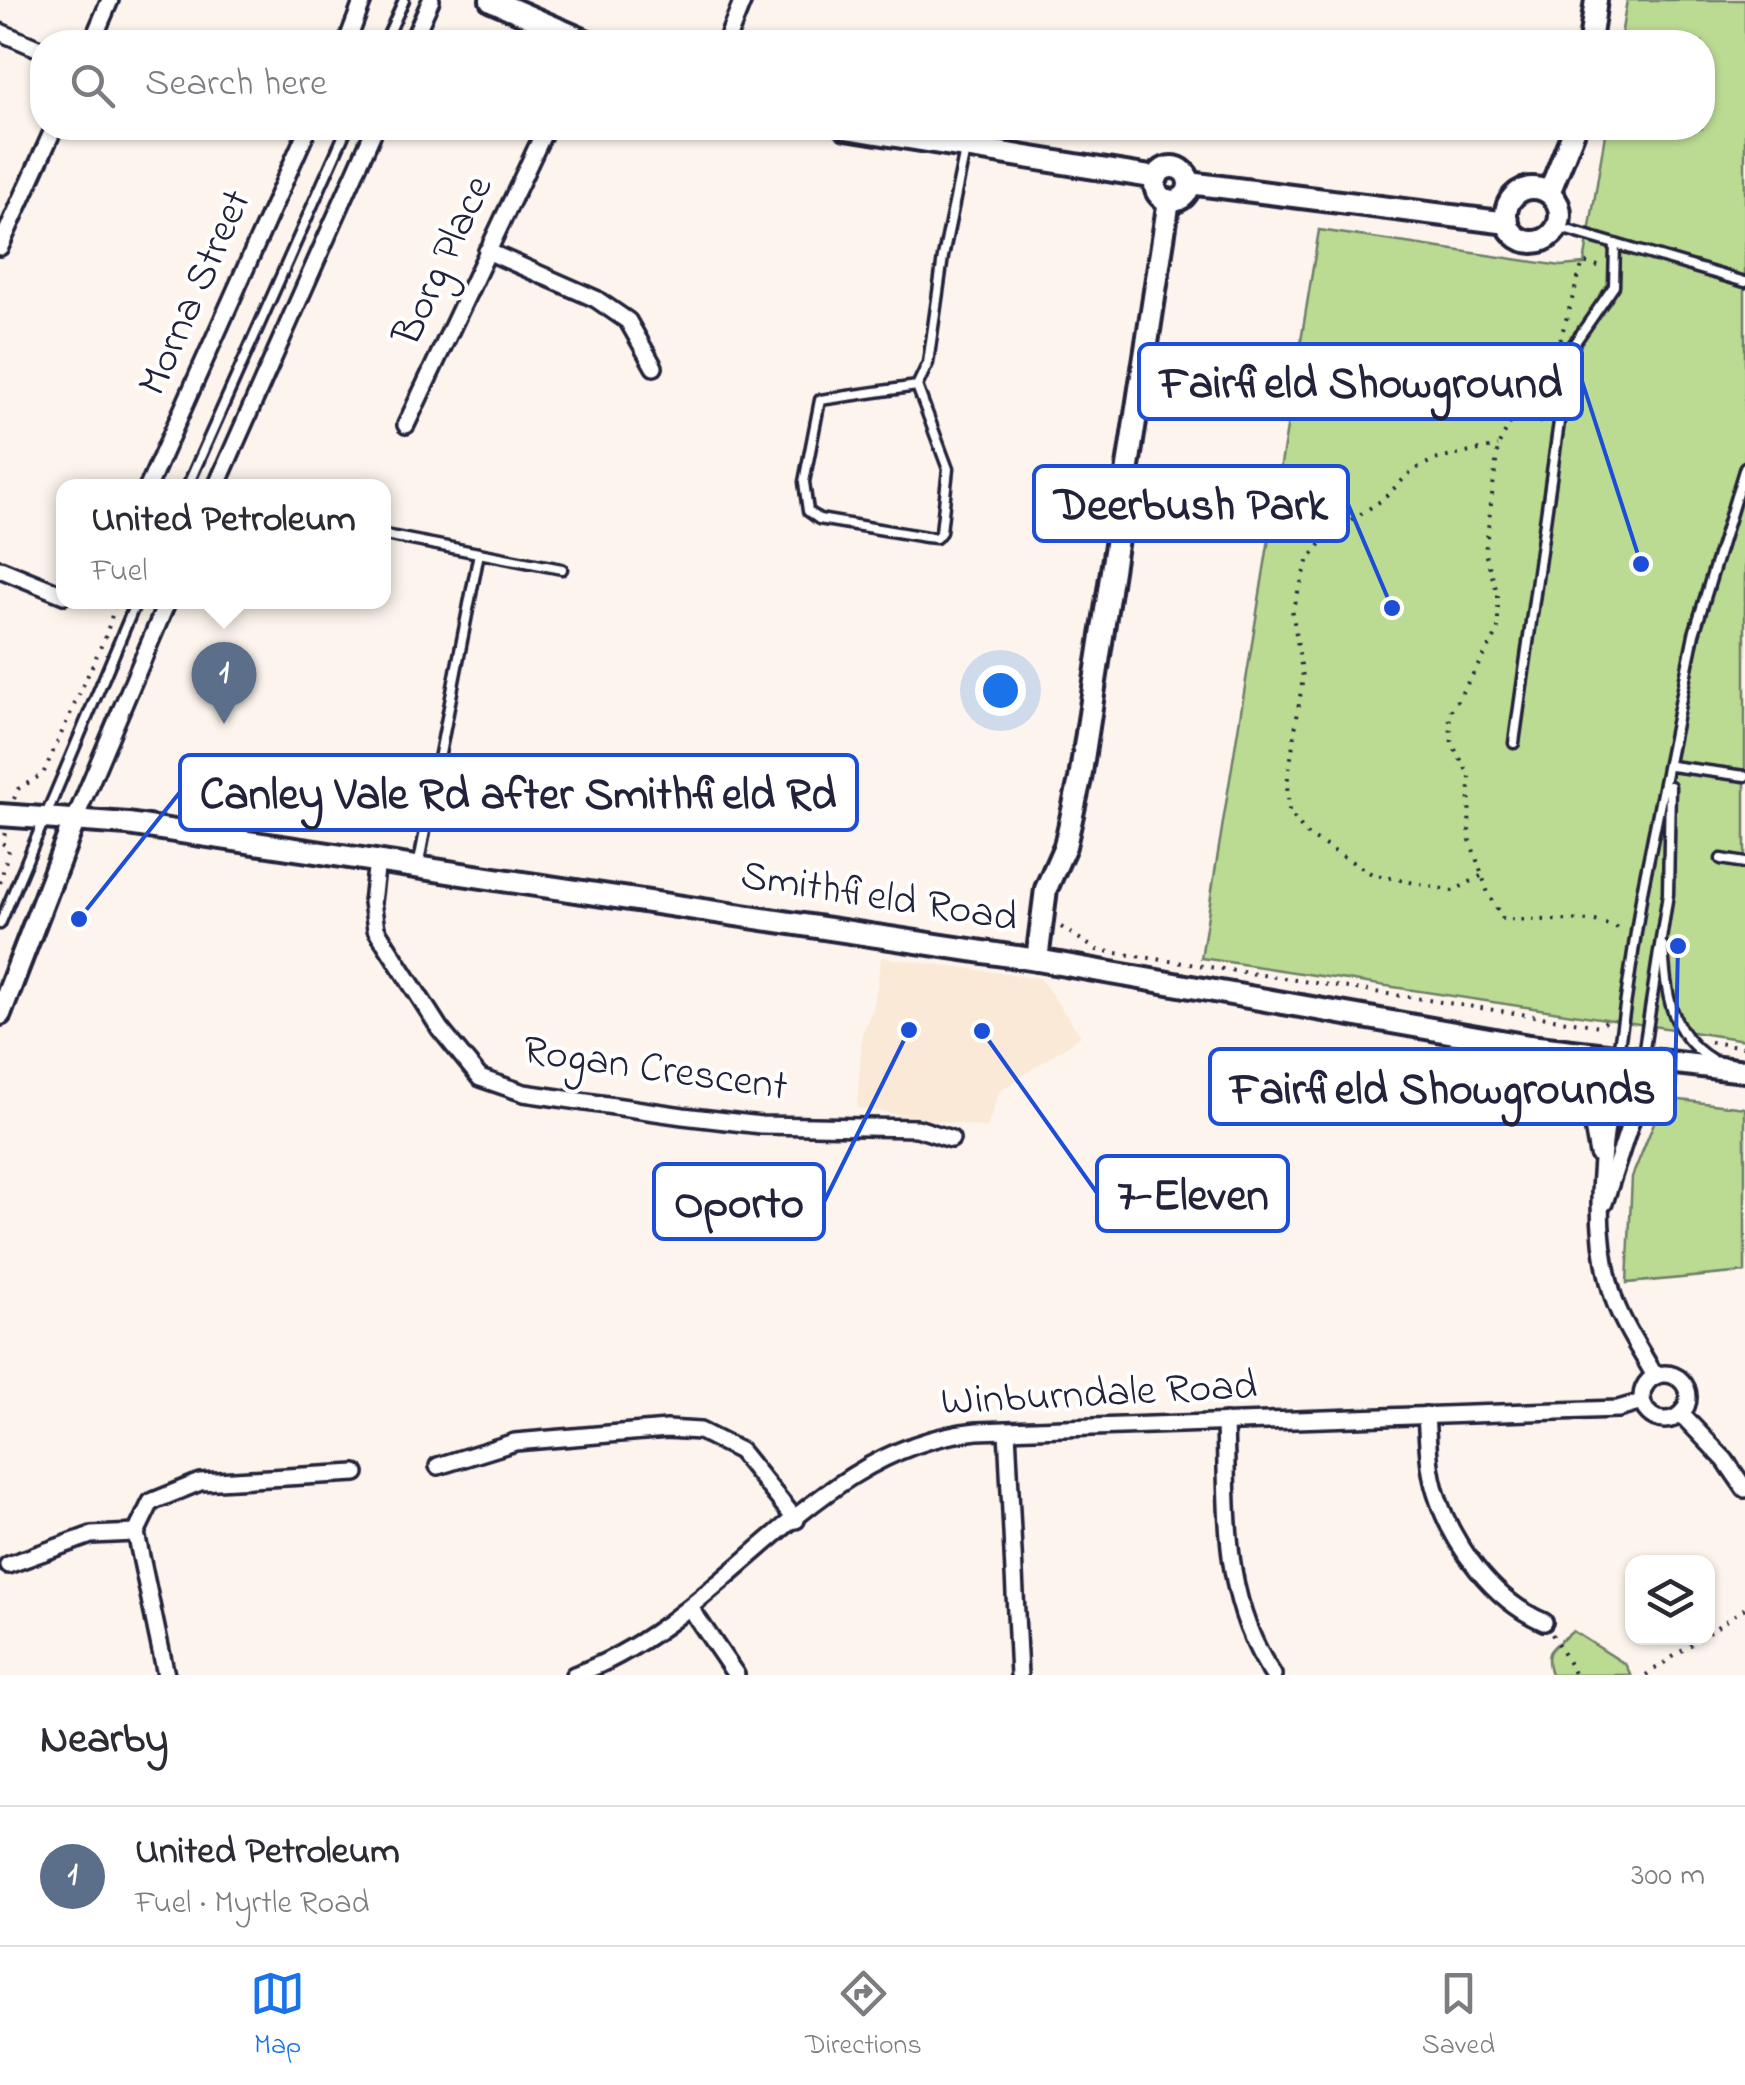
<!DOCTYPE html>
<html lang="en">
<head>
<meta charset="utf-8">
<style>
  body { margin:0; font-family:"Indie Flower",sans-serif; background:#f2f2f3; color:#2b2b33 }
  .controls { position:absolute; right:30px; bottom:30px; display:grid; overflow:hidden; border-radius:20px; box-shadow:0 2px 8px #0004 }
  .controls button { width:90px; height:90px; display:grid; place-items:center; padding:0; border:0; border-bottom:2px solid #e1e1e2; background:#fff; color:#2b2b33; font:50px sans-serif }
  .you { position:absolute; left:1000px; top:690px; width:35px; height:35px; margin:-25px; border:8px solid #fff; border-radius:50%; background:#1a73e8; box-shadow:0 0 0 15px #1a73e833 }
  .badge { display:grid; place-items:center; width:65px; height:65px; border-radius:50%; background:#1a73e8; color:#fff; font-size:32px; font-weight:700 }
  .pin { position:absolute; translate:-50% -82px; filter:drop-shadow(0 2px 5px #0008) }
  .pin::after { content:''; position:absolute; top:52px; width:35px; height:30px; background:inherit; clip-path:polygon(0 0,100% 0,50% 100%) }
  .popup { position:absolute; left:56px; top:479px; width:335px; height:130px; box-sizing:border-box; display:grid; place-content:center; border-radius:20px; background:#fff; filter:drop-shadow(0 2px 8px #0005); font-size:32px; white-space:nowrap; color:#7c7c81 }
  .popup b { font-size:38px; color:#2b2b33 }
  .popup::after { content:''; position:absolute; left:50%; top:100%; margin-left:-20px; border:20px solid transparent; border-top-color:#fff }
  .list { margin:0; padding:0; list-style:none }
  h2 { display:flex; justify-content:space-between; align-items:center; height:130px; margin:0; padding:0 40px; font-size:42px }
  h2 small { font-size:32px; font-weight:400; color:#7c7c81 }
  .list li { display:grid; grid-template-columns:65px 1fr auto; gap:30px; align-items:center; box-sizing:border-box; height:140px; padding:0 40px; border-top:2px solid #e1e1e2 }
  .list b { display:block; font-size:38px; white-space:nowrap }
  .list p { margin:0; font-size:32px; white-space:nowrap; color:#7c7c81 }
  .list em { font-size:32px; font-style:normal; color:#7c7c81 }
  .icon { flex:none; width:55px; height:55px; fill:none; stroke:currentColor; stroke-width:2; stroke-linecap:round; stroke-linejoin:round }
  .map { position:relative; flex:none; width:1745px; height:1675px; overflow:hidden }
  .search { position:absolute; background:#fff; box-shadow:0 2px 8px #0004; left:30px; right:30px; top:30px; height:110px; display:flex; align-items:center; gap:25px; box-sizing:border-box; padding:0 35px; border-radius:40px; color:#7c7c81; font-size:38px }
  .sheet { height:270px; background:#fff }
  nav { display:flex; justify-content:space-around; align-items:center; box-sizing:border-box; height:140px; border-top:2px solid #e1e1e2; background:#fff; font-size:28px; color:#7c7c81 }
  nav a { display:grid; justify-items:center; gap:5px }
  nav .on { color:#1a73e8 }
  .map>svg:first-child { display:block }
  .built { fill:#fbe9d7 }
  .green { fill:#bbdb93; stroke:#6e7e67; stroke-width:2.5; fill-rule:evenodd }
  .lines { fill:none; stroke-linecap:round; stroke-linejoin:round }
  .lane-casing { stroke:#22223b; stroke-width:15 }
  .street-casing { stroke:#22223b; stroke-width:22 }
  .secondary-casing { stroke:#22223b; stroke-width:28 }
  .path { stroke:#22223b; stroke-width:4; stroke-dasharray:2.5 8; stroke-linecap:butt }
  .lane { stroke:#fff; stroke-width:8 }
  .street { stroke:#fff; stroke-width:15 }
  .secondary { stroke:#fff; stroke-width:20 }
  .labels { text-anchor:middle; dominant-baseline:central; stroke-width:8; stroke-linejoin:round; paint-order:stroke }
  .street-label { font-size:42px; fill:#22223b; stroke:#fff }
  .leader { fill:none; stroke:#1d4ed8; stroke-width:4 }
  .callout-dot { fill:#1d4ed8; stroke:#fff; stroke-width:4 }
  .callout { fill:#fff; stroke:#1d4ed8; stroke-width:4 }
  .callout-label { font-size:45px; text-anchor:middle; font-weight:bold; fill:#22223b }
</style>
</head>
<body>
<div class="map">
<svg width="1745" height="1675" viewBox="0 0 1745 1675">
  <rect width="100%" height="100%" fill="#fdf5ed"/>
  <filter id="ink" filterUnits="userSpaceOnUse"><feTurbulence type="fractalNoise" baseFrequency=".01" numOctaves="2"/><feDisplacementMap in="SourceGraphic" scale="20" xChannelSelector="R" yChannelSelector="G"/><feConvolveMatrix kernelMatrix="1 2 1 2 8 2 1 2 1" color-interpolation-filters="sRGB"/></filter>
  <g filter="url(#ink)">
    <polygon class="built" points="881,957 1040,978 1081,1036 999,1092 987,1128 857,1108 862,1034 874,1005"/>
    <g class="green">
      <path d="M 1627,0 L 1745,0 L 1745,1040 L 1201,958 L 1319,230 L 1561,266 L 1584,264 L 1606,128 L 1702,128 L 1702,42 L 1620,42 ZM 1572,334 L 1522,652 L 1522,653 L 1563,347 Z"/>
      <polygon points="1664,1098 1745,1108 1745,1272 1627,1283 1632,1177"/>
      <path d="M 1573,1631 L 1625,1664 L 1631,1675 L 1551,1675 C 1542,1647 1554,1648 1573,1631 Z"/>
    </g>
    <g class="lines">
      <g class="lane-casing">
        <g id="lane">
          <polyline points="385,42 404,0"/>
          <polyline points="1557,227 1745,282"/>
          <polyline points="917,386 820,400 804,482 808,511 819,519 926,537 936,538 941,532 948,469 917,386 928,363 943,257 965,150"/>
          <polyline points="187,487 347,128"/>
          <polyline points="385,535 562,569"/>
          <polyline points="1514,743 1569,351 1614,286 1615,244"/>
          <polyline points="1671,766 1745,776"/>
          <polyline points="1721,859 1745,863"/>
          <polyline points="418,867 479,553"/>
          <polyline points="0,924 136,602"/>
          <path d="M 1663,946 C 1666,992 1669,1033 1711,1059"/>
          <polyline points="1618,1053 1642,892 1694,634 1745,467"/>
          <polyline points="1643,1055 1668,894 1670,786"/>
        </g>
      </g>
      <g class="street-casing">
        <g id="street">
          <polyline points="0,32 42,50"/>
          <polyline points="92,42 110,0"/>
          <polyline points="347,42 363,0"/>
          <polyline points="412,42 431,0"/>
          <polyline points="726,42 743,0"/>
          <polyline points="0,247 54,128"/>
          <polyline points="487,251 596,299 628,321 654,367"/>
          <polyline points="406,425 546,128"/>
          <polyline points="148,487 308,128"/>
          <polyline points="216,487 375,128"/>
          <polyline points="0,569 64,595"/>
          <polyline points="75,819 167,602"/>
          <polyline points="377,861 372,902 376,929 440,1029 480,1078 524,1093 683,1116 761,1125 917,1128 951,1139"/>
          <path d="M 1539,1051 C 1590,1078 1588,1102 1598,1154"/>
          <path d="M 1617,1058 C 1603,1136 1588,1224 1615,1302 C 1625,1329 1641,1351 1655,1376"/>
          <polyline points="1604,1203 1631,1121 1642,1060"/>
          <circle cx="1665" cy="1397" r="23"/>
          <polyline points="1681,1414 1725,1460 1745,1489"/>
          <path d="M 1426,1415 C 1428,1441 1428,1468 1436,1493 C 1452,1545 1494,1601 1544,1622"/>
          <path d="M 1225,1422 C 1228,1511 1221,1598 1273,1675"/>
          <polyline points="1007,1430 1019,1675"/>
          <polyline points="438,1466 515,1442 667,1429 700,1431 740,1451 796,1520"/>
          <polyline points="8,1565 91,1535 136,1533"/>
          <polyline points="691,1609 736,1675"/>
          <polyline points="166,1675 136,1533 151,1502 200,1482 356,1473"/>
          <path d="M 574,1675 C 726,1621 810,1447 977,1431 L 1618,1409 L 1642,1402"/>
        </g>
      </g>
      <g class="secondary-casing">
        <g id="secondary">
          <polyline points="491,0 588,42"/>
          <polyline points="1590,42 1596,0"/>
          <polyline points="846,128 1157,178"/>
          <circle cx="1172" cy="184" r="17"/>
          <polyline points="1189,183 1508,223"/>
          <circle cx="1533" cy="215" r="27"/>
          <polyline points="1549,193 1575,128"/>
          <polyline points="0,815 128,824 1037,960 1529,1046 1745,1071"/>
          <polyline points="1037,960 1046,889 1065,846 1080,779 1169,200"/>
          <polyline points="0,1014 75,819"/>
        </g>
      </g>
      <g class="path">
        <polyline points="1560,340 1583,262 1602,267"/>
        <polyline points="1555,353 1548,374 1513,418 1498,446 1485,553 1498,595 1498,632 1449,714 1452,744 1470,776 1469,837 1489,896 1503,919 1595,921 1622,929"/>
        <polyline points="1523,408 1546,427"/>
        <polyline points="14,799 18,789 43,774 106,635 116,602"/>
        <polyline points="1481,876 1453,891 1372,874 1306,834 1289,811 1287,784 1303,677 1292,610 1309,559 1326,537 1382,500 1413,470 1434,460 1498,446"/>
        <polyline points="0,883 9,848 2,843 5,833"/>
        <polyline points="1061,927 1097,950 1600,1026 1610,1018"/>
        <polyline points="1710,1042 1745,1047"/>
        <polyline points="1708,1633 1745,1608"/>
        <polyline points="1552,1634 1575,1675"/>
        <polyline points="1646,1675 1701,1638"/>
      </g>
      <use href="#lane" class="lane"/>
      <use href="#street" class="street"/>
      <use href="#secondary" class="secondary"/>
    </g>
  </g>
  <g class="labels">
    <g class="street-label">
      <text transform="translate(444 261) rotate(-65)">Borg Place</text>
      <text transform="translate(196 293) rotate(-66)">Morna Street</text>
      <text transform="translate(879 898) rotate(9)">Smithfield Road</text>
      <text transform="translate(655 1070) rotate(8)">Rogan Crescent</text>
      <text transform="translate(1099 1395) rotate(-3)">Winburndale Road</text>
    </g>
  </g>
  <path class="leader" d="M1641 564L1582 381M1392 608L1348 504M79 919L180 792M1678 946L1675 1087M982 1031L1097 1193M909 1030L824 1202"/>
  <g class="callout-dot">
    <circle cx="1641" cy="564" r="10"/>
    <circle cx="1392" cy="608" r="10"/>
    <circle cx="79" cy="919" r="10"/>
    <circle cx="1678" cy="946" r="10"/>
    <circle cx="982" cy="1031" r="10"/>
    <circle cx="909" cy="1030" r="10"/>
  </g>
  <g class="callout">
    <rect x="1139" y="344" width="443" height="75" rx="10"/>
    <rect x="1034" y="466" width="314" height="75" rx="10"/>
    <rect x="180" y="755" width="677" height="75" rx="10"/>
    <rect x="1210" y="1049" width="465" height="75" rx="10"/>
    <rect x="1097" y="1156" width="191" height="75" rx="10"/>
    <rect x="654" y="1164" width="170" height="75" rx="10"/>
  </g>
  <g class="callout-label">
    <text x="1361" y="397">Fairfield Showground</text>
    <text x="1191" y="519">Deerbush Park</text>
    <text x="518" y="808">Canley Vale Rd after Smithfield Rd</text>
    <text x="1443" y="1103">Fairfield Showgrounds</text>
    <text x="1193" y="1209">7-Eleven</text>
    <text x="739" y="1217">Oporto</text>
  </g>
</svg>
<div class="controls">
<button><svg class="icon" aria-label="layers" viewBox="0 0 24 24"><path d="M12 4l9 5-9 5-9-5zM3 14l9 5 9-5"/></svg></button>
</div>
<div class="you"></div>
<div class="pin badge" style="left:224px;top:724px;background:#5c6f8a">1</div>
<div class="popup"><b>United Petroleum</b>Fuel</div>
<div class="search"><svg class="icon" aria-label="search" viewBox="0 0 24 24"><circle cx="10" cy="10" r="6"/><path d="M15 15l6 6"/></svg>Search here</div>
</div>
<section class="sheet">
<h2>Nearby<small></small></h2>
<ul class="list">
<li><span class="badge" style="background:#5c6f8a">1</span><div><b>United Petroleum</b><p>Fuel · Myrtle Road</p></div><em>300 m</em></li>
</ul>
</section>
<nav>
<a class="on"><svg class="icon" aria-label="map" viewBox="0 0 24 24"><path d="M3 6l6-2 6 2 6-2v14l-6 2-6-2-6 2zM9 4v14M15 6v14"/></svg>Map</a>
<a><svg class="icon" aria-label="directions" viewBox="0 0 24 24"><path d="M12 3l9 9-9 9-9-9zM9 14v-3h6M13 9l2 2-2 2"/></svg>Directions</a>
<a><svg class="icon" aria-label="saved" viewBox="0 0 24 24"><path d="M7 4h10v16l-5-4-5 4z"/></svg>Saved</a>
</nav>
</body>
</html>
